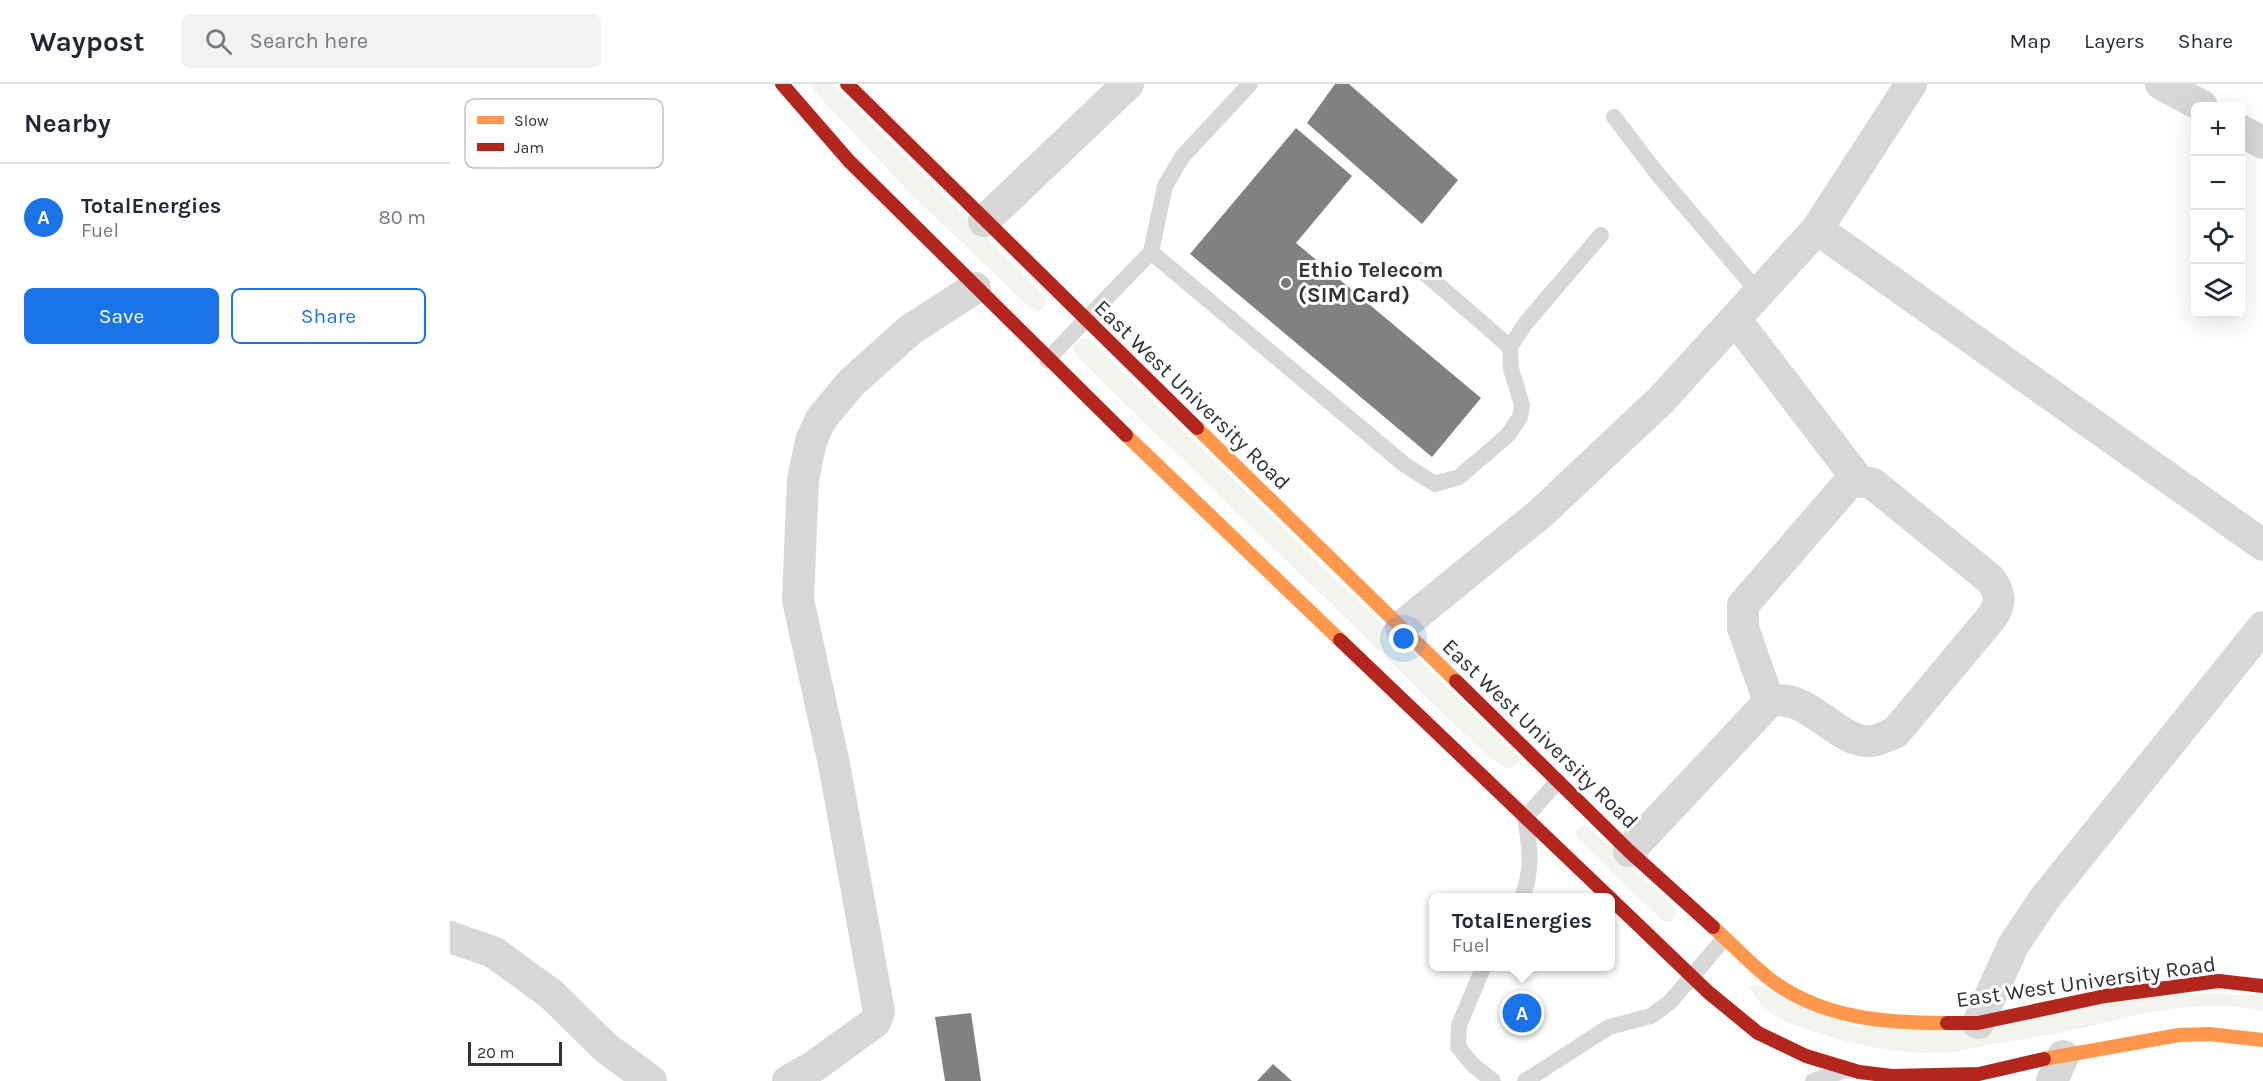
<!DOCTYPE html>
<html lang="en">
<head>
<meta charset="utf-8">
<style>
  body { margin:0; font-family:Karla,sans-serif; background:#f2f2f3; color:#1f2937 }
  .controls { position:absolute; right:18px; top:18px; display:grid; overflow:hidden; border-radius:9px; box-shadow:0 6px 24px #0002 }
  .controls button { width:54px; height:54px; display:grid; place-items:center; padding:0; border:0; border-bottom:2px solid #e0e1e3; background:#fff; color:#1f2937; font:30px sans-serif }
  .scale { position:absolute; left:18px; bottom:15px; width:94px; box-sizing:border-box; padding-left:6px; border:3px solid #333; border-top:0; font-size:16px; line-height:21px; white-space:nowrap; color:#333; -webkit-text-stroke:4px #fff; paint-order:stroke }
  .you { position:absolute; left:954px; top:555px; width:21px; height:21px; margin:-15px; border:4px solid #fff; border-radius:50%; background:#1a73e8; box-shadow:0 0 0 9px #1a73e833 }
  .badge { display:grid; place-items:center; width:39px; height:39px; border-radius:50%; background:#1a73e8; color:#fff; font-size:20px; font-weight:700 }
  .pin { position:absolute; translate:-50% -50%; border:3px solid #fff; box-shadow:0 2px 6px #0006 }
  .popup { position:absolute; left:979px; top:809px; width:186px; height:78px; box-sizing:border-box; display:grid; place-content:center; border-radius:9px; background:#fff; filter:drop-shadow(0 2px 4px #0005); font-size:20px; white-space:nowrap; color:#747a83 }
  .popup b { font-size:22px; color:#1f2937 }
  .popup::after { content:''; position:absolute; left:50%; top:100%; margin-left:-12px; border:12px solid transparent; border-top-color:#fff }
  .list { margin:0; padding:0; list-style:none }
  h2 { display:flex; justify-content:space-between; align-items:center; height:78px; margin:0; padding:0 24px; font-size:26px }
  h2 small { font-size:20px; font-weight:400; color:#747a83 }
  .list li { display:grid; grid-template-columns:39px 1fr auto; gap:18px; align-items:center; box-sizing:border-box; height:108px; padding:0 24px; border-top:2px solid #e0e1e3 }
  .list b { display:block; font-size:22px; white-space:nowrap }
  .list p { margin:0; font-size:20px; white-space:nowrap; color:#747a83 }
  .list em { font-size:20px; font-style:normal; color:#747a83 }
  .actions { display:flex; gap:12px; padding:18px 24px }
  .actions a { flex:1; padding:14px 0; border:2px solid #1a73e8; border-radius:9px; text-align:center; font-size:21px; color:#1a73e8 }
  .actions .main { background:#1a73e8; color:#fff }
  .icon { flex:none; width:33px; height:33px; fill:none; stroke:currentColor; stroke-width:2; stroke-linecap:round; stroke-linejoin:round }
  .map { position:relative; flex:none; width:1813px; height:997px; overflow:hidden }
  header { display:flex; align-items:center; gap:36px; box-sizing:border-box; height:84px; padding:0 30px; background:#fff; border-bottom:2px solid #e0e1e3 }
  header strong { font-size:28px }
  nav { display:flex; gap:33px; margin-inline-start:auto; font-size:21px }
  .search { width:420px; height:54px; background:#f2f2f3; display:flex; align-items:center; gap:15px; box-sizing:border-box; padding:0 21px; border-radius:9px; color:#747a83; font-size:22px }
  main { display:flex }
  aside { flex:1; background:#fff }
  .map>svg:first-child { display:block }
  .green { fill:#f1f5ed }
  .building { fill:#818181 }
  .lines { fill:none; stroke-linecap:round; stroke-linejoin:round }
  .lane { stroke:#d7d7d7; stroke-width:16 }
  .street { stroke:#d7d7d7; stroke-width:32 }
  .slow { stroke:#ff974d; stroke-width:14 }
  .jam { stroke:#b3261e; stroke-width:14 }
  .poi-dot { fill:#7a7a7a; stroke:#fff; stroke-width:2 }
  .labels { text-anchor:middle; dominant-baseline:central; stroke-width:6; stroke-linejoin:round; paint-order:stroke }
  .poi-label { font-size:22px; font-weight:bold; fill:#333; stroke:#fff; text-anchor:start }
  .street-label { font-size:22px; fill:#333; stroke:#fff }
  .key { fill:#fff; stroke:#c2c2c2; stroke-width:1.5 }
  .key-label { font-size:16px; fill:#333 }
</style>
</head>
<body>
<header>
<strong>Waypost</strong>
<div class="search"><svg class="icon" aria-label="search" viewBox="0 0 24 24"><circle cx="10" cy="10" r="6"/><path d="M15 15l6 6"/></svg>Search here</div>
<nav><a>Map</a><a>Layers</a><a>Share</a></nav>
</header>
<main>
<aside>
<h2>Nearby<small></small></h2>
<ul class="list">
<li><span class="badge">A</span><div><b>TotalEnergies</b><p>Fuel</p></div><em>80 m</em></li>
</ul>
<div class="actions"><a class="main">Save</a><a>Share</a></div>
</aside>
<div class="map">
<svg width="1813" height="997" viewBox="0 0 1813 997">
  <rect width="100%" height="100%" fill="#fff"/>
  <g class="green">
    <polygon points="360,0 383,0 595,213 595,221 590,227 579,223 462,111 376,20"/>
    <polygon points="630,255 639,255 1071,675 1062,685 1051,682 1035,670 626,272 623,263"/>
    <polygon points="1135,740 1228,827 1221,838 1213,837 1129,756 1125,748"/>
    <path d="M 1308,901 L 1409,944 L 1715,909 L 1813,911 L 1813,927 C 1748,913 1682,932 1620,947 C 1594,952 1569,956 1543,960 C 1527,963 1510,968 1494,969 C 1451,971 1404,961 1364,948 C 1336,939 1312,930 1300,903 Z"/>
  </g>
  <g class="building">
    <polygon points="885,0 899,0 1008,96 972,140 857,39"/>
    <polygon points="846,44 902,92 846,159 1031,314 982,373 740,170"/>
    <polygon points="521,929 531,997 495,997 485,933"/>
    <polygon points="823,980 842,997 807,997"/>
  </g>
  <g class="lines">
    <g class="lane">
      <polyline points="1164,33 1206,88 1309,209"/>
      <polyline points="701,168 955,381 985,400 1009,393 1058,351 1070,333 1072,321 1061,285 1060,263 1075,240 1151,151"/>
      <polyline points="971,186 1060,263"/>
      <polyline points="597,276 701,168 715,102 732,73 800,0"/>
      <path d="M 1072,814 C 1083,786 1080,762 1075,734 L 1108,697"/>
      <polyline points="1034,882 1009,941 1008,963 1023,981 1043,997"/>
      <polyline points="1075,997 1159,943 1201,932 1220,918 1274,855"/>
      <polyline points="1363,997 1393,987"/>
    </g>
    <g class="street">
      <polyline points="1711,0 1752,22"/>
      <polyline points="1790,46 1813,59"/>
      <polyline points="534,137 678,0"/>
      <polyline points="1367,145 1813,461"/>
      <polyline points="1285,235 1409,397"/>
      <polyline points="951,543 1091,429 1211,316 1367,145 1461,0"/>
      <path d="M 1179,767 L 1319,618 C 1358,606 1387,661 1422,657 C 1429,656 1438,651 1445,649 L 1542,533 C 1552,518 1550,509 1540,495 L 1423,400 L 1409,397 L 1398,400 L 1293,521 L 1293,544 L 1319,618"/>
      <polyline points="0,853 43,868 101,910 156,964 201,997"/>
      <polyline points="1528,939 1564,860 1595,814 1813,543"/>
      <polyline points="338,997 363,983 425,938 429,928 384,680 348,516 353,395 361,357 371,335 401,299 460,246 525,204"/>
      <polyline points="1602,997 1613,972"/>
    </g>
    <g class="slow">
      <polyline points="747,344 1006,597"/>
      <polyline points="676,351 890,556"/>
      <path d="M 1263,843 C 1283,861 1303,883 1325,899 C 1377,935 1436,939 1497,939"/>
      <polyline points="1594,975 1729,951 1759,950 1813,956"/>
    </g>
    <g class="jam">
      <polyline points="332,0 399,77 676,351"/>
      <polyline points="397,0 747,344"/>
      <polyline points="890,556 1160,814"/>
      <polyline points="1006,597 1179,767 1263,843"/>
      <polyline points="1160,814 1258,908 1308,949 1356,972 1409,988 1442,992 1529,990 1594,975"/>
      <polyline points="1497,939 1528,939 1655,912 1769,897 1813,902"/>
    </g>
  </g>
  <circle class="poi-dot" cx="836" cy="199" r="6"/>
  <g class="labels">
    <g class="poi-label">
      <text x="848" y="186">Ethio Telecom<tspan x="848" dy="25">(SIM Card)</tspan></text>
    </g>
    <g class="street-label">
      <text transform="translate(742 311) rotate(44)">East West University Road</text>
      <text transform="translate(1090 650) rotate(44)">East West University Road</text>
      <text transform="translate(1636 898) rotate(-8)">East West University Road</text>
    </g>
  </g>
  <rect x="15" y="15" width="198" height="69" rx="9" class="key"/>
  <rect x="27" y="32" width="27" height="8" fill="#ff974d"/>
  <rect x="27" y="59" width="27" height="8" fill="#b3261e"/>
  <g class="key-label">
    <text x="64" y="42">Slow</text>
    <text x="64" y="69">Jam</text>
  </g>
</svg>
<div class="controls">
<button>+</button>
<button>−</button>
<button><svg class="icon" aria-label="locate" viewBox="0 0 24 24"><circle cx="12" cy="12" r="6"/><path d="M12 2v4M12 18v4M2 12h4M18 12h4"/></svg></button>
<button><svg class="icon" aria-label="layers" viewBox="0 0 24 24"><path d="M12 4l9 5-9 5-9-5zM3 14l9 5 9-5"/></svg></button>
</div>
<div class="scale">20 m</div>
<div class="you"></div>
<div class="pin badge" style="left:1072px;top:929px">A</div>
<div class="popup"><b>TotalEnergies</b>Fuel</div>
</div>
</main>
</body>
</html>
